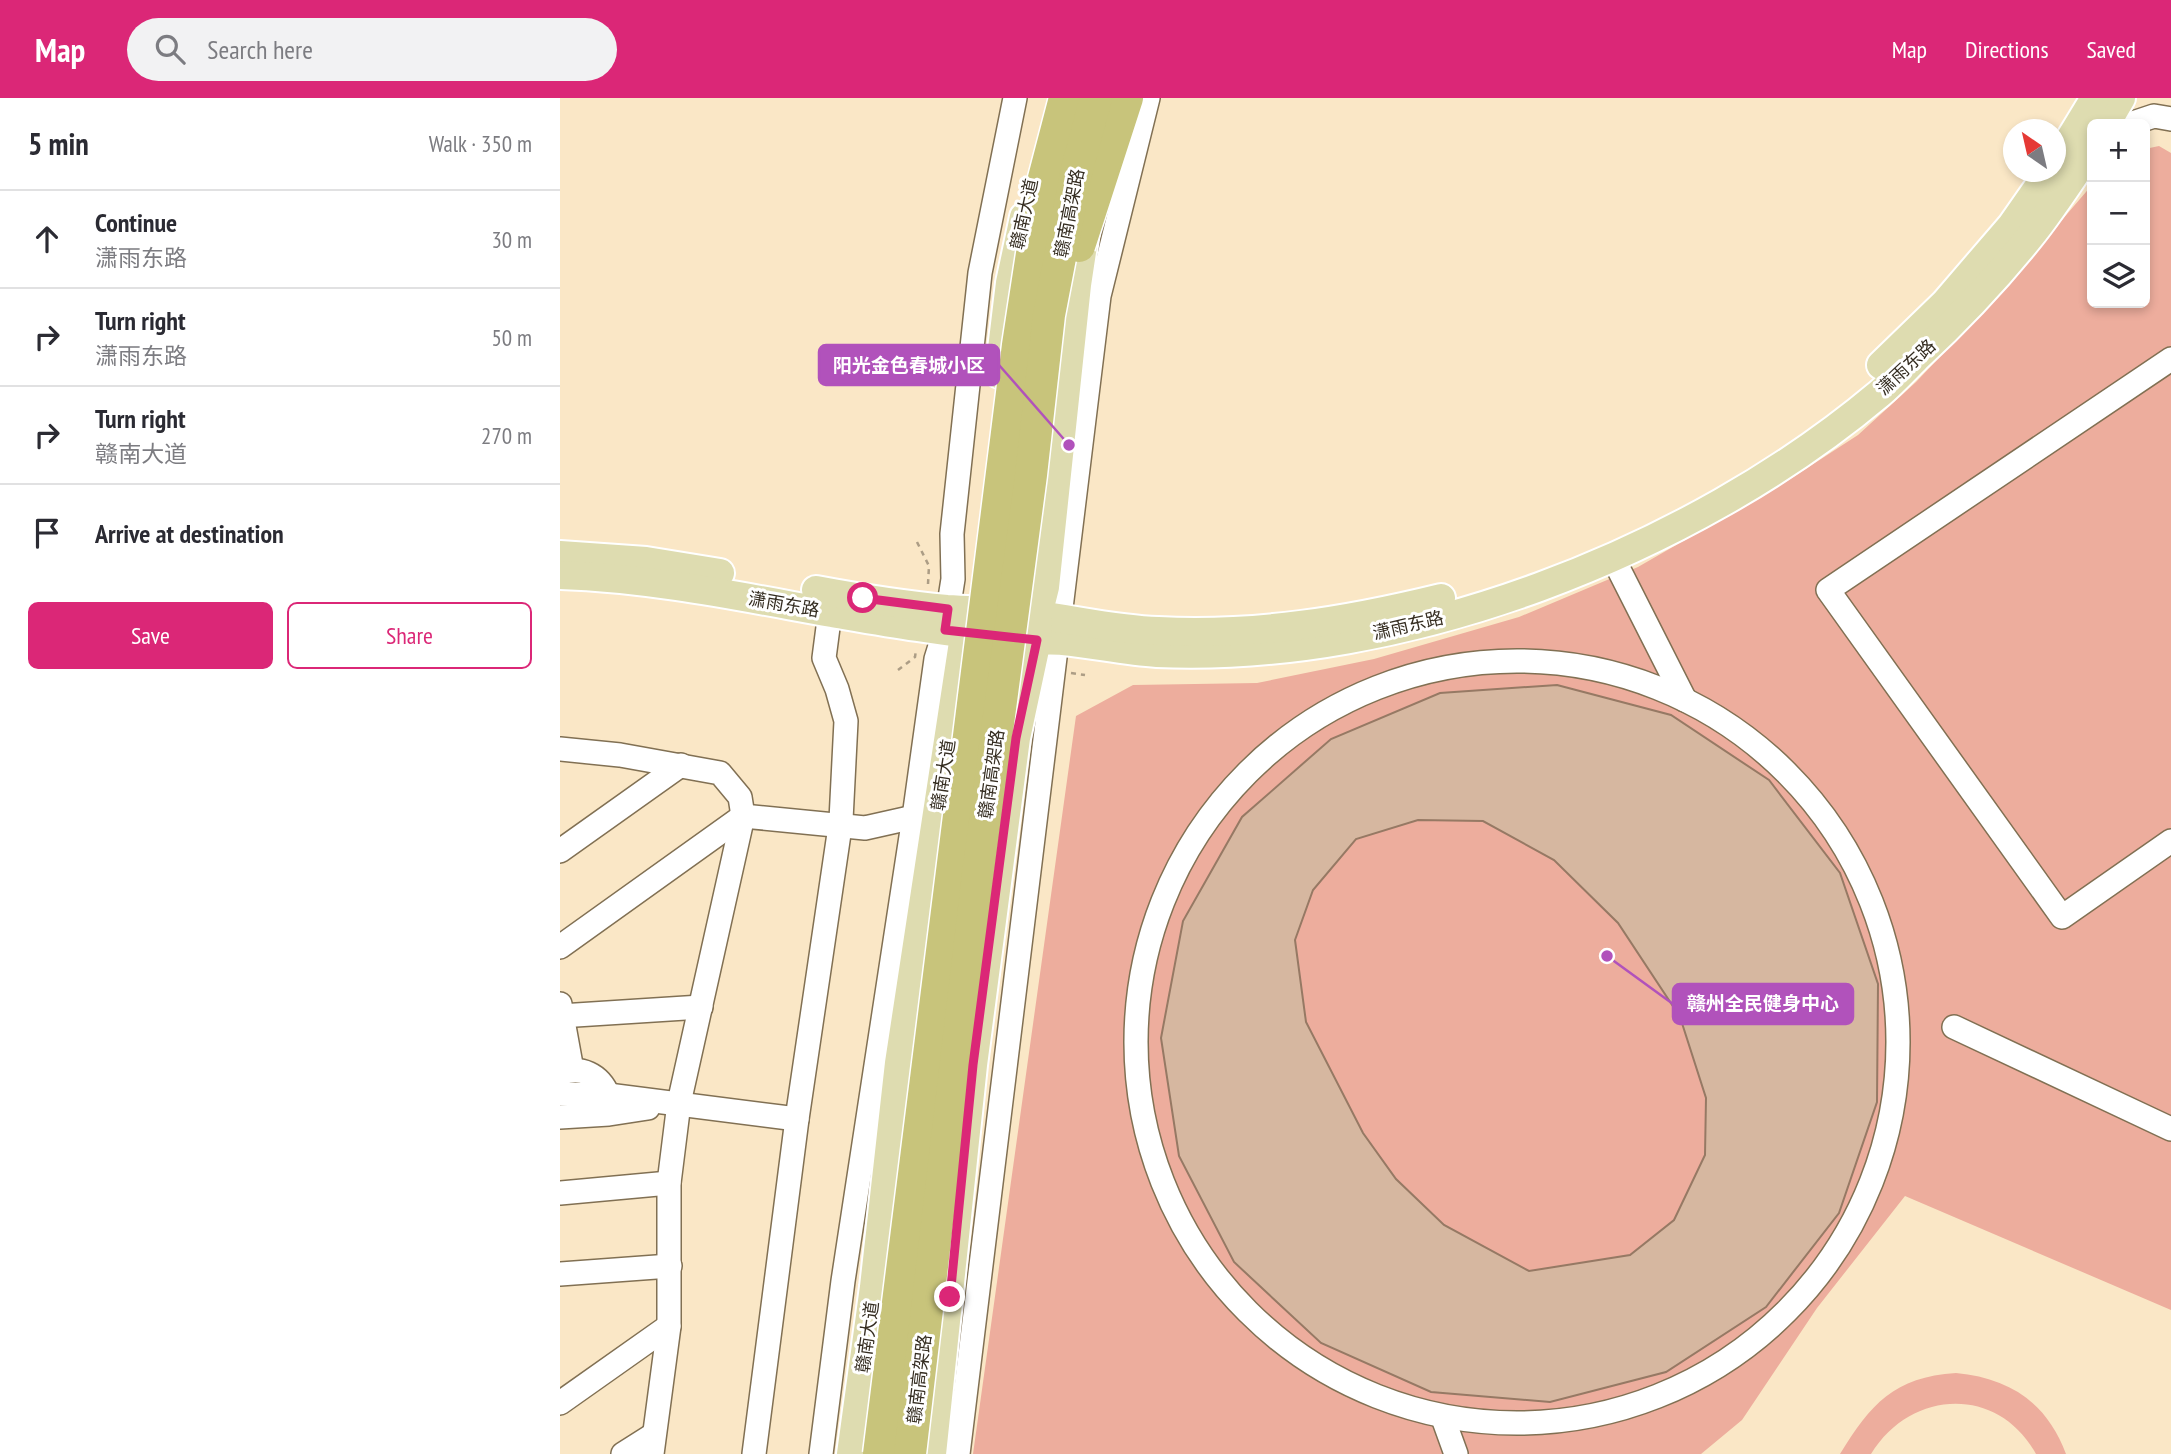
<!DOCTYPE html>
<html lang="en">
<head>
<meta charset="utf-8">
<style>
  body { margin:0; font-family:"PT Sans Narrow","Noto Sans SC",sans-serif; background:#f2f2f3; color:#2b2b33 }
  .controls { position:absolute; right:21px; top:21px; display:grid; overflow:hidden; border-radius:10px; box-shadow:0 4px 10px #0003 }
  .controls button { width:63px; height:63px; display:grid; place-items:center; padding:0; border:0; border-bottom:2px solid #e1e1e2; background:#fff; color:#2b2b33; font:35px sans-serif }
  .compass { position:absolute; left:1443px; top:21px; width:63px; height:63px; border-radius:50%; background:#fff; box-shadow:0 4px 10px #0003; rotate:326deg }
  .stop { position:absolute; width:21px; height:21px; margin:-16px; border:5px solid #db2777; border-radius:50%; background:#fff }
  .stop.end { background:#db2777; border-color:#fff; box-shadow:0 2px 7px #0008 }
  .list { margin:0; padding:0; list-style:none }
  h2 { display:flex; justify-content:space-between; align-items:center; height:91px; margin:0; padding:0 28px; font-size:30px }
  h2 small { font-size:23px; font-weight:400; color:#7c7c81 }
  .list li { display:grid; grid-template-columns:46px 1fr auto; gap:21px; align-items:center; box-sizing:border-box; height:98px; padding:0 28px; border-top:2px solid #e1e1e2 }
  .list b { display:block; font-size:26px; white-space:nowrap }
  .list p { margin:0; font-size:23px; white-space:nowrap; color:#7c7c81 }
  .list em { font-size:23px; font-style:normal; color:#7c7c81 }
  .actions { display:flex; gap:14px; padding:21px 28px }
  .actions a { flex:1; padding:16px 0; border:2px solid #db2777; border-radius:10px; text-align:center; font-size:24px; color:#db2777 }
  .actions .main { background:#db2777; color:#fff }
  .icon { flex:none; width:38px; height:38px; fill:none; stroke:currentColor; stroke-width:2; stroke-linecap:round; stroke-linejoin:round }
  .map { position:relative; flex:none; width:1611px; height:1356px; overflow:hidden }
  header { display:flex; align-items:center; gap:42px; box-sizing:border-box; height:98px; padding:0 35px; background:#db2777; color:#fff }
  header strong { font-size:33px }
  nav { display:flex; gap:38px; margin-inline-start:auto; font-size:24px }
  .search { width:490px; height:63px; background:#f2f2f3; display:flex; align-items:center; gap:18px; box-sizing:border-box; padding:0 24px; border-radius:38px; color:#7c7c81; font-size:26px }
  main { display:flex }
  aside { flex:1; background:#fff }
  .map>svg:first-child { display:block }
  .green { fill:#edad9d }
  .building { fill:#d6b7a0; stroke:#967964; stroke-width:2; fill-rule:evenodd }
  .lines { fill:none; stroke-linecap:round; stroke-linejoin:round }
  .minor-casing { stroke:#817053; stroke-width:26 }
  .major-casing { stroke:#fff; stroke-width:32 }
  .path { stroke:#ac9d85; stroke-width:2.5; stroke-dasharray:5 5; stroke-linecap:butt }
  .minor { stroke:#fff; stroke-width:23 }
  .major { stroke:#dedcb0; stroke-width:28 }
  .highway-bridge-casing { stroke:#fff; stroke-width:35; stroke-linecap:butt }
  .highway-bridge { stroke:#c8c47b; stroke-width:32 }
  .route { stroke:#db2777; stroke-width:9 }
  .labels { text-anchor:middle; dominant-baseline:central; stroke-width:6; stroke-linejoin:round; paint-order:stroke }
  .street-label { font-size:18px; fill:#352d21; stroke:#fff }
  .leader { fill:none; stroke:#b152bb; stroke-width:2.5 }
  .callout-dot { fill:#b152bb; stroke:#fff; stroke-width:2.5 }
  .callout { fill:#b152bb; stroke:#b152bb; stroke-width:2.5 }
  .callout-label { font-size:19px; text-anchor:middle; font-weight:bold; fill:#fff }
</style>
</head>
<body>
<header>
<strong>Map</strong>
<div class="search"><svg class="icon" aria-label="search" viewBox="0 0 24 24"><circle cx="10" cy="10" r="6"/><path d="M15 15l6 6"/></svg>Search here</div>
<nav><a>Map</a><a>Directions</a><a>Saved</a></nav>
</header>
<main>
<aside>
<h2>5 min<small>Walk · 350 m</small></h2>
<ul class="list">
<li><svg class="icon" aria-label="ahead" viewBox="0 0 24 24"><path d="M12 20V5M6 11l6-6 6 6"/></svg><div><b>Continue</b><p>潇雨东路</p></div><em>30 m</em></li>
<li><svg class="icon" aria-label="right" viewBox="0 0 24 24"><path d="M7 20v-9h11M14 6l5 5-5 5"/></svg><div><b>Turn right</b><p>潇雨东路</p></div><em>50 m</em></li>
<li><svg class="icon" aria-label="right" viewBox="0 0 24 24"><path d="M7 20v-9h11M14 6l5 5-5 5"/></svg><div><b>Turn right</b><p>赣南大道</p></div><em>270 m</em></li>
<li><svg class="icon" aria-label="arrive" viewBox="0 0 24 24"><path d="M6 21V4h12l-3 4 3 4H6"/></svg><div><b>Arrive at destination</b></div></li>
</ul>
<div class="actions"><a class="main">Save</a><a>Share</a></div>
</aside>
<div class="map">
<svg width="1611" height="1356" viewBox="0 0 1611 1356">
  <rect width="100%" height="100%" fill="#fae7c6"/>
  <g class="green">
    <polygon points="1599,48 1611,55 1611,1212 1345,1098 1257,1210 1182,1322 1141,1356 413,1356 516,618 573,587 697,585 814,561 959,519 1078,469 1224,385 1298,337 1356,284 1427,209 1532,87 1532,205 1585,205 1585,51"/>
    <path d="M 1396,1275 C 1450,1280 1487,1305 1506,1356 L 1476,1356 C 1438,1287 1351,1291 1311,1356 L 1280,1356 C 1311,1306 1334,1279 1396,1275 Z"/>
  </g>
  <path class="building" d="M 997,587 L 1111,617 L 1209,682 L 1280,775 L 1318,886 L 1317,1004 L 1279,1115 L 1206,1209 L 1106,1274 L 990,1304 L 871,1294 L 761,1245 L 674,1164 L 619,1058 L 601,940 L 623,823 L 682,719 L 771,641 L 880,595 ZM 858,722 L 923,723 L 994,762 L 1058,825 L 1120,919 L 1146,1000 L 1145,1057 L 1114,1122 L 1070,1157 L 969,1173 L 884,1127 L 836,1081 L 803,1035 L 746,924 L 735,842 L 753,792 L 796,741 Z"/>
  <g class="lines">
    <g class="minor-casing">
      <g id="minor">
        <polyline points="1570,26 1594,18 1611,21"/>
        <polyline points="1611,261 1268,492 1502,819 1611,743"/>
        <polyline points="1052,458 1125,602"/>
        <circle cx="957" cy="944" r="381"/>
        <polyline points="0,651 60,657 160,675 180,699 183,718 119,1005 109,1085 109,1228 92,1356"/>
        <polyline points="0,753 121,667"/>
        <polyline points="0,849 183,718 305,730 354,719"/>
        <polyline points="0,906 12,972"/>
        <polyline points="0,918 141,909"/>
        <polyline points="1394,929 1611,1031"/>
        <path d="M 0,976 C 21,967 40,977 48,997"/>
        <polyline points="0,996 48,997 237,1021"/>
        <polyline points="0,1019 49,1016 88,1010"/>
        <polyline points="0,1095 109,1085"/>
        <polyline points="0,1176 110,1168"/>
        <polyline points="0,1305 109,1228"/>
        <polyline points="883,1320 896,1356"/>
        <polyline points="63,1356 93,1337"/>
        <polyline points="194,1356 237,1021 281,722 286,623 277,591 264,560 270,514"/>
        <polyline points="261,1356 283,1183 354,719 376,561 385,532 393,481 392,436 420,175 455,0"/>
        <polyline points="398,1356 539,198 588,0"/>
      </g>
    </g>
    <g class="major-casing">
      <g id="major">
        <polyline points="1546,26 1561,0"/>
        <polyline points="1496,64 1535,0"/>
        <polyline points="1321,267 1385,205 1452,127 1489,74"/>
        <polyline points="439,276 450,185 464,119"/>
        <polyline points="0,457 86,463 160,475"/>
        <path d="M 0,477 C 92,480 182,499 272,515 C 301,520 329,525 357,529 C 396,535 438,540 477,542 C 486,543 494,542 503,543 C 534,546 565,553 597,555 C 843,566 1131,454 1319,296 C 1332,285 1344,272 1356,260 C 1396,223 1434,183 1468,141 C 1491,113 1512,80 1532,50"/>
        <path d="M 256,492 C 299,500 343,507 387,511 C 417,513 447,513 477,517 C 516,522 558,532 598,533 C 695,538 787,523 881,500"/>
        <polyline points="291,1356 314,1189 339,965 407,518"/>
        <polyline points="372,1356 413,967 456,640 477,542 478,517 485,489 517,187 526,127"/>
      </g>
    </g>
    <g class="path">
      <polyline points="357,444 369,468 368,486"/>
      <polyline points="338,572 355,559 356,552"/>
      <polyline points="511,575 525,577"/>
    </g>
    <use href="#minor" class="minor"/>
    <use href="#major" class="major"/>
    <g class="highway-bridge-casing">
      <g id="highway-bridge">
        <polyline points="519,148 567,0"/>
        <polyline points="319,1356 458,247 483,84 505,0"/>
        <polyline points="350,1356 418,776 471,377 489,217 517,71 536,0"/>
      </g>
    </g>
    <use href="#highway-bridge" class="highway-bridge"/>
  </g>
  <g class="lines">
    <polyline class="route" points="303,500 388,511 385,532 477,542 456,640 413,967 390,1199"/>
  </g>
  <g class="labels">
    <g class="street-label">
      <text transform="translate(509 115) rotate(-79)">赣南高架路</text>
      <text transform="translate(464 116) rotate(-78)">赣南大道</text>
      <text transform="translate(1346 269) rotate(-43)">潇雨东路</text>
      <text transform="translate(224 506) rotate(10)">潇雨东路</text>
      <text transform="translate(848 527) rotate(-13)">潇雨东路</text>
      <text transform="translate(431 676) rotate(-82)">赣南高架路</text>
      <text transform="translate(383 677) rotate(-81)">赣南大道</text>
      <text transform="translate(307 1239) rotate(-82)">赣南大道</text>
      <text transform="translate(359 1281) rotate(-83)">赣南高架路</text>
    </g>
  </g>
  <path class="leader" d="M509 347L439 267M1047 858L1113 906"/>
  <g class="callout-dot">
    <circle cx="509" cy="347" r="7"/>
    <circle cx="1047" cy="858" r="7"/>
  </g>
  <g class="callout">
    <rect x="259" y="247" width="180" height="40" rx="7"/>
    <rect x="1113" y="886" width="180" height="40" rx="7"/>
  </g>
  <g class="callout-label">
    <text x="349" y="274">阳光金色春城小区</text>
    <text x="1203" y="912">赣州全民健身中心</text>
  </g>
</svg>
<div class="controls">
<button>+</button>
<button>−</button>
<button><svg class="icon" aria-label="layers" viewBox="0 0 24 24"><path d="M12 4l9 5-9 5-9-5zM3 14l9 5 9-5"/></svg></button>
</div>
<svg class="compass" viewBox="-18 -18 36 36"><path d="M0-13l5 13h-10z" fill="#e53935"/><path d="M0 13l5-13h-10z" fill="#7c7c81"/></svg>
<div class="stop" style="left:303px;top:500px"></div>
<div class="stop end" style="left:390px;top:1199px"></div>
</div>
</main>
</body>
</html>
